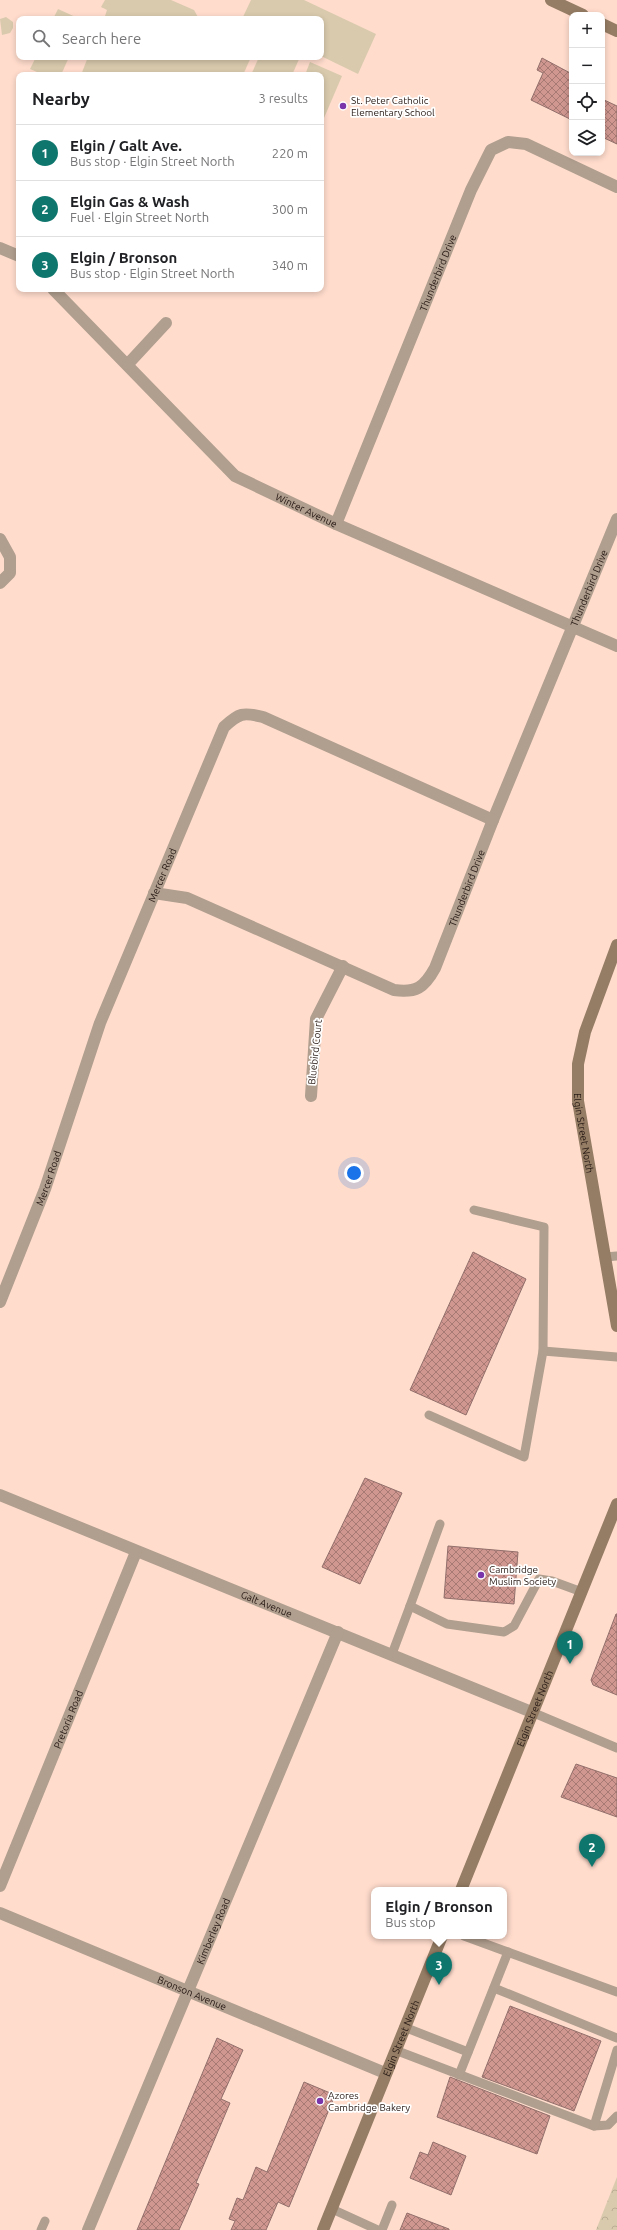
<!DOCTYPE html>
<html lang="en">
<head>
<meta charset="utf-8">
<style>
  body { margin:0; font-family:Ubuntu,sans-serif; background:#f6f6f6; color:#202124 }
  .controls { position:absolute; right:12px; top:12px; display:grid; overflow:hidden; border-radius:8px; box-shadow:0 2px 6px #0003 }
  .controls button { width:36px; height:36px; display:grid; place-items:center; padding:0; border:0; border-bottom:1px solid #e0e0e0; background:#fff; color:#202124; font:20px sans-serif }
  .you { position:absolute; left:354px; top:1173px; width:14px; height:14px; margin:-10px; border:3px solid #fff; border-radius:50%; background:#1a73e8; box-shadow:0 0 0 6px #1a73e833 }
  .badge { display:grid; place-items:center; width:26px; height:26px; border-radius:50%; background:#0f766e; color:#fff; font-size:13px; font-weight:700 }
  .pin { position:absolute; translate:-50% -33px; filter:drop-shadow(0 1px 2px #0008) }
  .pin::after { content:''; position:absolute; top:21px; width:14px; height:12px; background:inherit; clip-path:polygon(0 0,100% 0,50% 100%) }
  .popup { position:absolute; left:371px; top:1887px; width:136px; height:52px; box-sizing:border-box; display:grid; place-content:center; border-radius:8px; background:#fff; filter:drop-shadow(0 1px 3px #0005); font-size:13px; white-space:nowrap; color:#757577 }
  .popup b { font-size:15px; color:#202124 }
  .popup::after { content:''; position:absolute; left:50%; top:100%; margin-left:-8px; border:8px solid transparent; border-top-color:#fff }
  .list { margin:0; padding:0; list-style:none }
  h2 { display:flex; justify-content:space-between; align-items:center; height:52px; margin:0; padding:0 16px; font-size:17px }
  h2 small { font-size:13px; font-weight:400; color:#757577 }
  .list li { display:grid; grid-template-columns:26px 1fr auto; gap:12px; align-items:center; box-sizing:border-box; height:56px; padding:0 16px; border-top:1px solid #e0e0e0 }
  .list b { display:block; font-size:15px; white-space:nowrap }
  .list p { margin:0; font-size:13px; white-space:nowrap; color:#757577 }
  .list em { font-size:13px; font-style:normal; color:#757577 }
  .icon { flex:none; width:22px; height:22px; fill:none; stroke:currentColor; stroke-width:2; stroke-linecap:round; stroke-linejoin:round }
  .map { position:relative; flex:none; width:617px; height:2230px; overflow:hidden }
  .search { position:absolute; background:#fff; box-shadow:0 2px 6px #0003; left:16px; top:16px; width:308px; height:44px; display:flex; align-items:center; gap:10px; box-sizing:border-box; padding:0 14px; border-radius:8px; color:#757577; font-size:15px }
  .panel { position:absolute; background:#fff; box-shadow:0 2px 6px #0003; left:16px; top:72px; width:308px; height:220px; border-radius:8px }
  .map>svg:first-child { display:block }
  .park { fill:url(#park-crowns) }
  .pitch { fill:#d9caad }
  .building { fill:url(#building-cross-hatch); stroke:#926f6b }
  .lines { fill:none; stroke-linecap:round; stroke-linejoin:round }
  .lane { stroke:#b09e8e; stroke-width:9 }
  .street { stroke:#b09e8e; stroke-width:12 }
  .secondary { stroke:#957c64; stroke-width:12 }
  .poi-dot { fill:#7935a9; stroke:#fff; stroke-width:1.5 }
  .labels { text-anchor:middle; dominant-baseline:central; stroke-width:3.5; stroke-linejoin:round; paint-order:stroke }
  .poi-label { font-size:10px; fill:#261914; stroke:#fff; text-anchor:start }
  .street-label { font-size:10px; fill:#261914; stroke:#fff }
</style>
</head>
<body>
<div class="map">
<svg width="617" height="2230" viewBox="0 0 617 2230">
  <defs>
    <pattern id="park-crowns" width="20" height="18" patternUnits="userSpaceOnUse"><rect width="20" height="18" fill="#d9caad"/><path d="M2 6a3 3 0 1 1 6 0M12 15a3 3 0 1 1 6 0" fill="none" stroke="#baad94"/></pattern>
    <pattern id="building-cross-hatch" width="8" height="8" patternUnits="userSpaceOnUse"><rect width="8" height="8" fill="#cf9790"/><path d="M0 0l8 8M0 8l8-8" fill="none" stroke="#a87a74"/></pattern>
  </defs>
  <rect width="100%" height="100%" fill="#ffdccc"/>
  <polygon class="park" points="617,2177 617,2230 596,2230"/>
  <g class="pitch">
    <polygon points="105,0 171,0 194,10 199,19 104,19 107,10 101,7"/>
    <polygon points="251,0 304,0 376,34 358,74 321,56 321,19 242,19"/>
    <polygon points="58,9 80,19 53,19"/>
    <polygon points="6,17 13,22 13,28 10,33 2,35 0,19"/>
    <polygon points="36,57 69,57 61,75 44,75 30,69"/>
    <polygon points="88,57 251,57 243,75 81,75"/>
    <polygon points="259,57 300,57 292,75 251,75"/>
    <polygon points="310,62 342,76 321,125 321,75 305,75"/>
  </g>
  <g class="building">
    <polygon points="542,58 572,74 572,120 531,100 543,73 537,70"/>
    <polygon points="602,99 617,106 617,144 602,137"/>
    <polygon points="473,1252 526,1279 466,1415 410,1390"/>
    <polygon points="365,1478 402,1493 360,1584 322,1567"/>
    <polygon points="448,1546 518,1552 514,1604 444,1598"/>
    <polygon points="616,1614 617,1614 617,1695 593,1685 591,1680"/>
    <polygon points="576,1764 617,1778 617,1817 561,1797"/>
    <polygon points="510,2006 601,2041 574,2111 482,2077"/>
    <polygon points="217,2038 243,2050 221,2099 230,2103 196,2183 199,2184 187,2212 179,2230 137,2230"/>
    <polygon points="450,2077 550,2116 537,2154 437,2117"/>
    <polygon points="304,2082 335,2095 289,2207 278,2202 266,2230 231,2230 235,2221 229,2219 237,2198 243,2200 256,2167 267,2172"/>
    <polygon points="433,2142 466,2156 451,2195 410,2178 420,2152 428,2155"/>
    <polygon points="407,2213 449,2229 449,2230 400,2230"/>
  </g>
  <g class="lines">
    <g class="lane">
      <polyline points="605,1257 617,1256"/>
      <polyline points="543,1351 617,1357"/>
      <polyline points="429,1415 524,1457 543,1351 544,1227 474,1210"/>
      <polyline points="410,1606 440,1524"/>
      <polyline points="392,1654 410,1606 447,1624 504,1632 514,1626 539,1579 552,1581 582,1592"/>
      <polyline points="534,1713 617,1748"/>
      <polyline points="464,1936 617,1992"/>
      <polyline points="494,1988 617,2038"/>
      <polyline points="404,2027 468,2052"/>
      <polyline points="395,2050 594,2126 608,2125 617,2116"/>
      <polyline points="459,2075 508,1952"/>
      <polyline points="594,2126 617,2050"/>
      <polyline points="332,2209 378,2230"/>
      <polyline points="41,2230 45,2221"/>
      <polyline points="382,2230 392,2205"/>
    </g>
    <g class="street">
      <polyline points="0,248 19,256"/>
      <path id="s1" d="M 53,289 L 235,476 L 336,524 L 617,646"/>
      <polyline points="128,364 166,323"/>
      <path id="s2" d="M 336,524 L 471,190 L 491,150 L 508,142 L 526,144 L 617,187"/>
      <polyline points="0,539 10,557 10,573 0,583"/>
      <path id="s3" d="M 154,893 L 187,898 L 394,990 C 416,993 424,988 435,968 L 493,820 L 617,519"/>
      <polyline points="311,1096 316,1019 343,966"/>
      <path id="s4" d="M 0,1302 L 45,1189 L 100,1023 L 224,727 C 239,713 243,712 263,717 L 493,820"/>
      <path id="s5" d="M 0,1495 L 534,1713"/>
      <path id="s6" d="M 0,1886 L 136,1552"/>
      <path id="s7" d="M 0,1913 L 385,2073"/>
      <path id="s8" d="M 88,2230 L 338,1632"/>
    </g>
    <g class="secondary">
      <polyline points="551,0 583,15"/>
      <polyline points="602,24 617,31"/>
      <path id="s9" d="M 617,945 L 585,1032 L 578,1064 L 578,1101 L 617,1326"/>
      <path id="s10" d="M 461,1890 L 617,1504"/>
      <path id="s11" d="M 323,2230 L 442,1936"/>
    </g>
  </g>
  <g class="poi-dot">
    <circle cx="343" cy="106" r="4"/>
    <circle cx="481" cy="1575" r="4"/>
    <circle cx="320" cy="2101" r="4"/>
  </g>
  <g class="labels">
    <g class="poi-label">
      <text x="351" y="100">St. Peter Catholic<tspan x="351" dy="12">Elementary School</tspan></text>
      <text x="489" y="1569">Cambridge<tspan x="489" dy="12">Muslim Society</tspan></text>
      <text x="328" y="2095">Azores<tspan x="328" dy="12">Cambridge Bakery</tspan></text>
    </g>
    <g class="street-label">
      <text stroke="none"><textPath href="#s2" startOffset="271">Thunderbird Drive</textPath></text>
      <text stroke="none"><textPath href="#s1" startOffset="340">Winter Avenue</textPath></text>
      <text stroke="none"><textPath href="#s3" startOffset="721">Thunderbird Drive</textPath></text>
      <text stroke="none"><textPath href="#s4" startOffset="457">Mercer Road</textPath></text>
      <text stroke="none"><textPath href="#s3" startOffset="397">Thunderbird Drive</textPath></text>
      <text transform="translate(315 1052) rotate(-84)">Bluebird Court</text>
      <text stroke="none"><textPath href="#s9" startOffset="195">Elgin Street North</textPath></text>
      <text stroke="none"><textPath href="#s4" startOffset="133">Mercer Road</textPath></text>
      <text stroke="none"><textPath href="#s5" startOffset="288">Galt Avenue</textPath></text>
      <text stroke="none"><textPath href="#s10" startOffset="196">Elgin Street North</textPath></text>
      <text stroke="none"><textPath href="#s6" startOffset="180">Pretoria Road</textPath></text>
      <text stroke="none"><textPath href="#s8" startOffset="324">Kimberley Road</textPath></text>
      <text stroke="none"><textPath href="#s7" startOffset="208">Bronson Avenue</textPath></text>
      <text stroke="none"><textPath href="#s11" startOffset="207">Elgin Street North</textPath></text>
    </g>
  </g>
</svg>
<div class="controls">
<button>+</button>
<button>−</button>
<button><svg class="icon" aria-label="locate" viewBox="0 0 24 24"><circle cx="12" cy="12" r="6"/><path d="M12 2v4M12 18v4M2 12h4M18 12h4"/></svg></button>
<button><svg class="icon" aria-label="layers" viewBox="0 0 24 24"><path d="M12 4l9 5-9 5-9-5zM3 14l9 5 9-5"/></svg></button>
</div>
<div class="you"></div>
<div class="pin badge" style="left:570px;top:1664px">1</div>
<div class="pin badge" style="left:592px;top:1867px">2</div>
<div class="pin badge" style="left:439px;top:1985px">3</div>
<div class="popup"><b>Elgin / Bronson</b>Bus stop</div>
<div class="search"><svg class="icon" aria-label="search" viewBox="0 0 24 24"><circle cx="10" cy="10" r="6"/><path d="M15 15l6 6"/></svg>Search here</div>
<section class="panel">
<h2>Nearby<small>3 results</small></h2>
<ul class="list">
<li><span class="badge">1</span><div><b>Elgin / Galt Ave.</b><p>Bus stop · Elgin Street North</p></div><em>220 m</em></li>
<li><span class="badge">2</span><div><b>Elgin Gas &amp; Wash</b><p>Fuel · Elgin Street North</p></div><em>300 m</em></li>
<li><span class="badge">3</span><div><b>Elgin / Bronson</b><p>Bus stop · Elgin Street North</p></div><em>340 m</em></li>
</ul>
</section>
</div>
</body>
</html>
